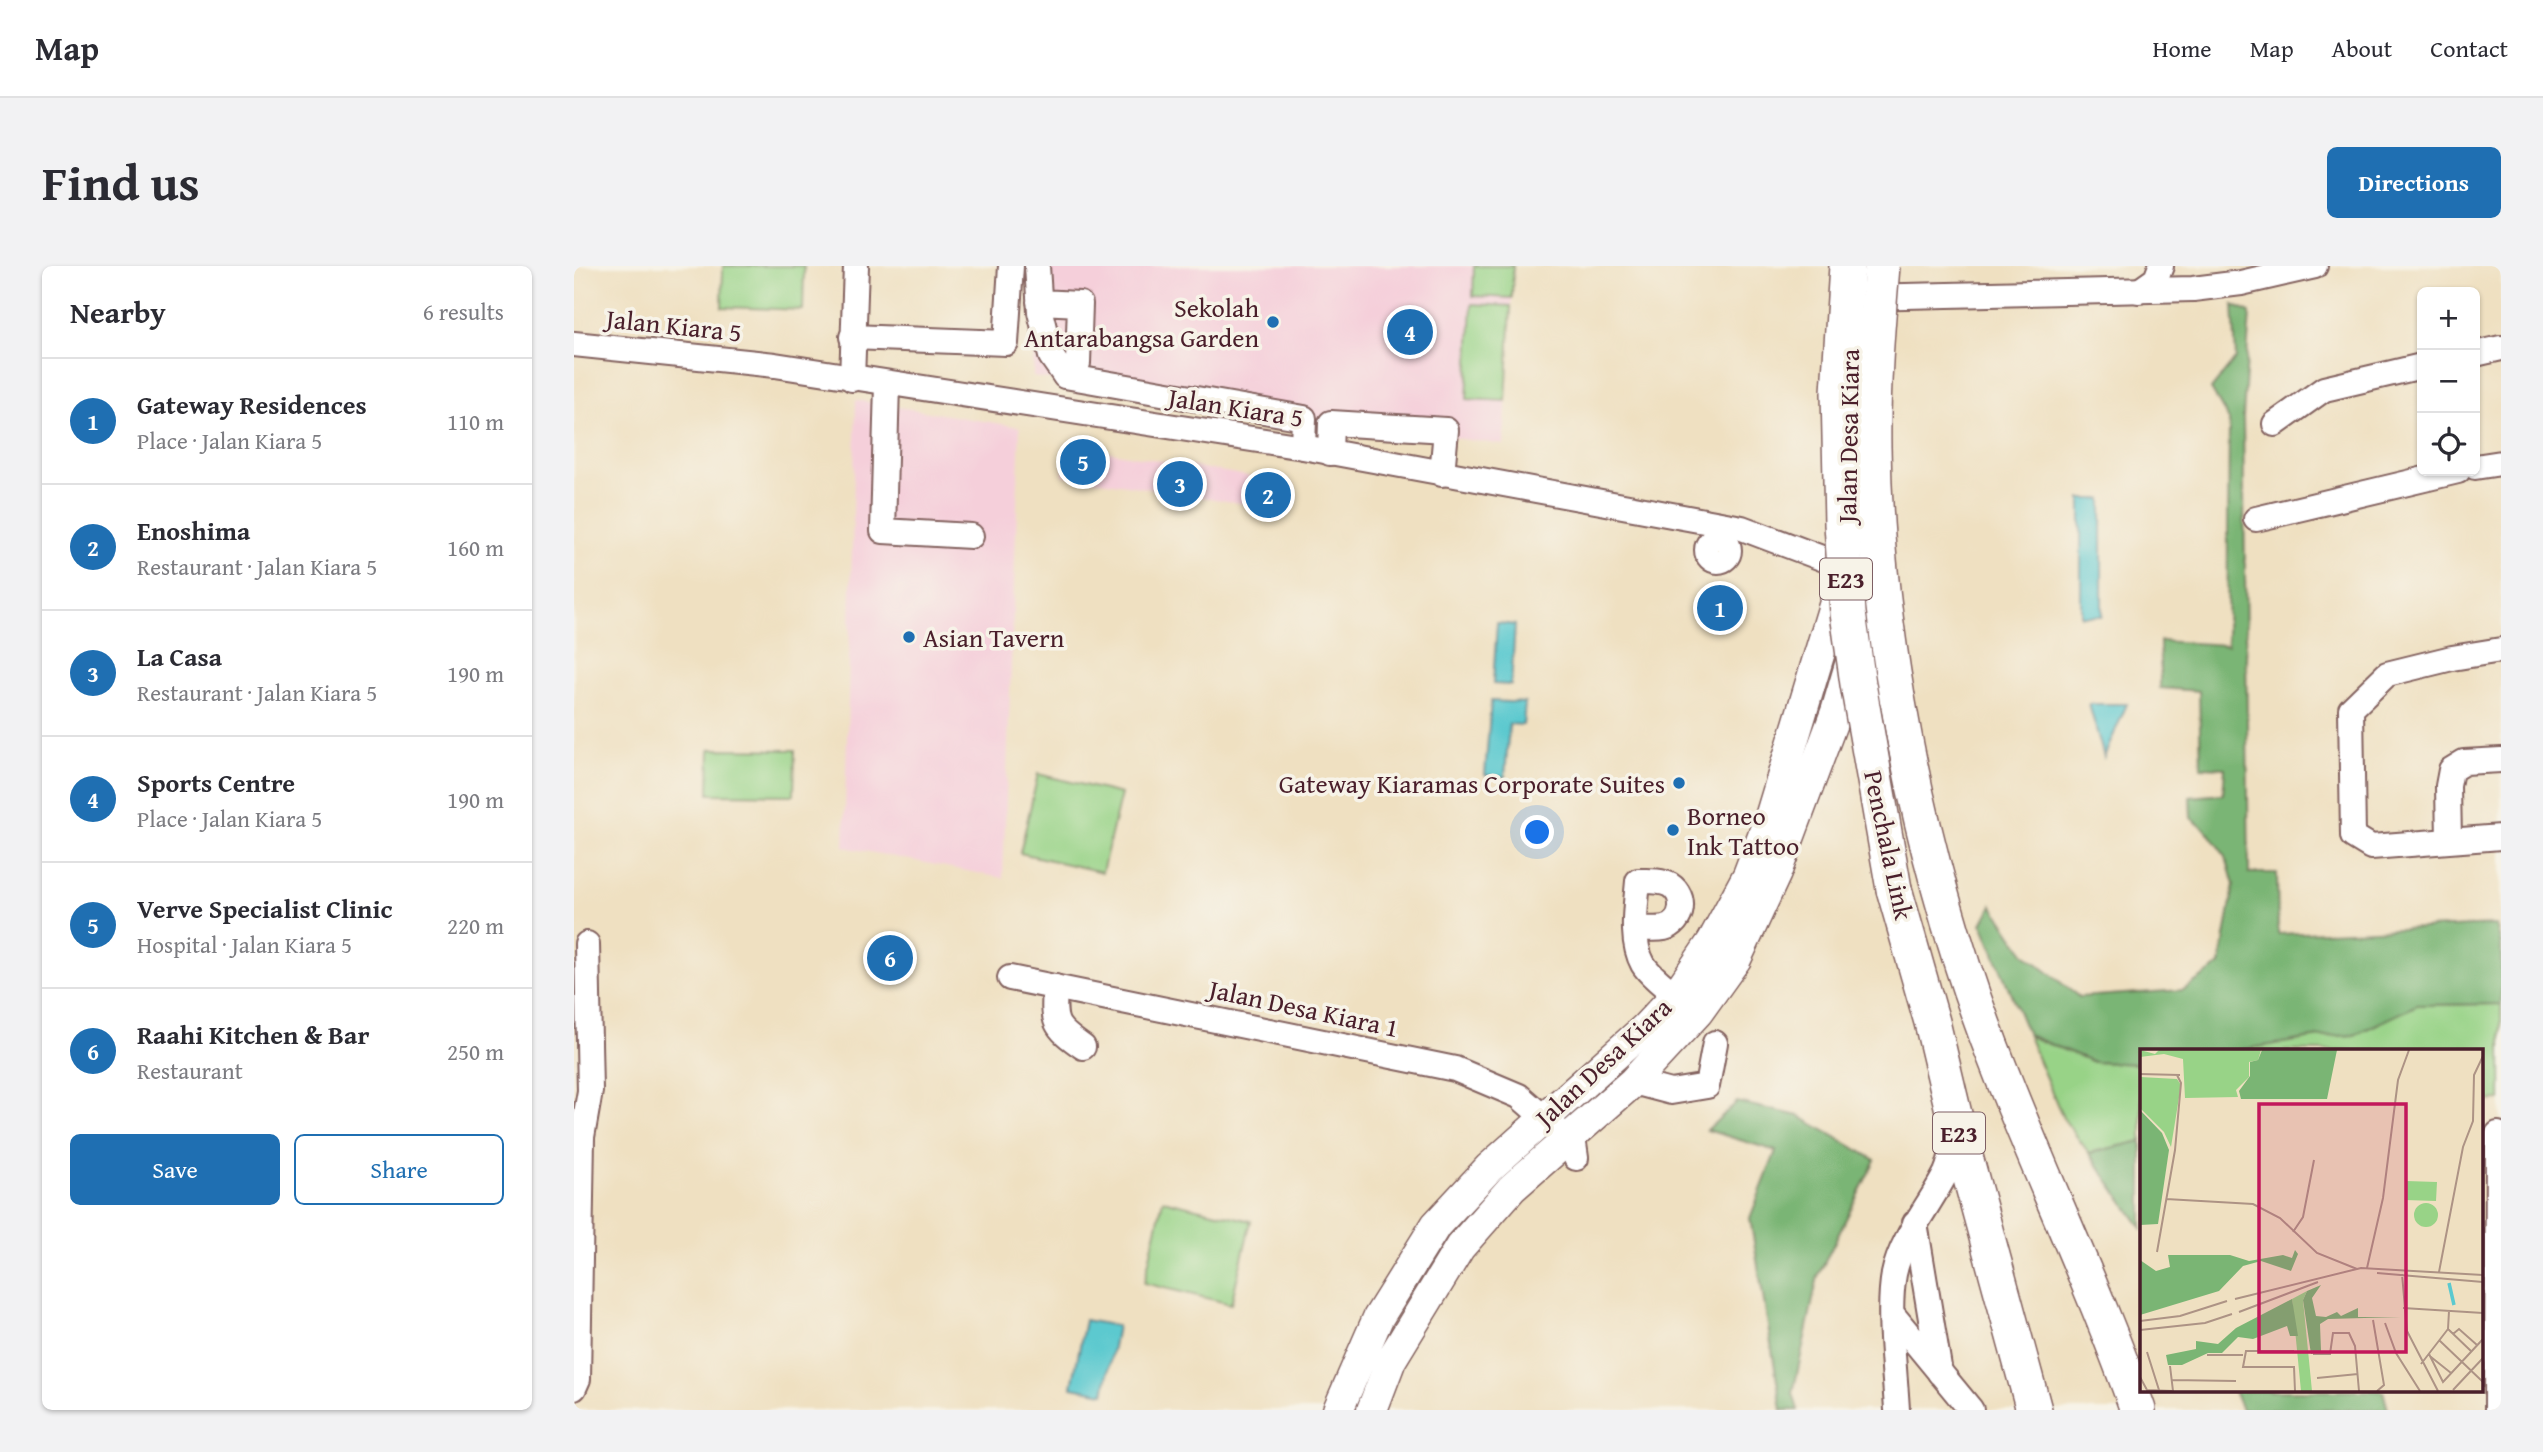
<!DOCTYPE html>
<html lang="en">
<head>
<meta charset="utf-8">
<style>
  body { margin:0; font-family:"Gentium Book Plus",serif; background:#f2f2f3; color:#2b2b33 }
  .controls { position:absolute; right:21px; top:21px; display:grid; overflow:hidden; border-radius:10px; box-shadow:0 2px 5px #0004 }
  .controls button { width:63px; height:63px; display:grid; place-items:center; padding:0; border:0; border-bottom:2px solid #e1e1e2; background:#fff; color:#2b2b33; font:35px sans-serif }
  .you { position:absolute; left:964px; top:567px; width:24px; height:24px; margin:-18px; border:5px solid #fff; border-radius:50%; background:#1a73e8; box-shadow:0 0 0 10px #1a73e833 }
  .badge { display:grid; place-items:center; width:46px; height:46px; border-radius:50%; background:#1f6fb2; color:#fff; font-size:23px; font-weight:700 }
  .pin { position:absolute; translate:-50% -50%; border:4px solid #fff; box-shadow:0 2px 7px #0006 }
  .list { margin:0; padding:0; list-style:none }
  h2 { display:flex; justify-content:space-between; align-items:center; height:91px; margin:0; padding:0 28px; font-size:30px }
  h2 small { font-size:23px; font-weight:400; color:#7c7c81 }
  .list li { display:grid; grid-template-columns:46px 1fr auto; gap:21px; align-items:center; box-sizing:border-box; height:126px; padding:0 28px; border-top:2px solid #e1e1e2 }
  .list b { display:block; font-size:26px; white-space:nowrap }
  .list p { margin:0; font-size:23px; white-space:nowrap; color:#7c7c81 }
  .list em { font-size:23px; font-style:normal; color:#7c7c81 }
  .actions { display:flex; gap:14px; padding:21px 28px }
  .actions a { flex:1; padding:16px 0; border:2px solid #1f6fb2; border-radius:10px; text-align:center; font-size:24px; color:#1f6fb2 }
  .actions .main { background:#1f6fb2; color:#fff }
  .icon { flex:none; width:38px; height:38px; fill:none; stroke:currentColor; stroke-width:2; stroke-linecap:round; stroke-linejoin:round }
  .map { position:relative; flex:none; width:1927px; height:1144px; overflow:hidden; border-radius:10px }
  header { display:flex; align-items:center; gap:42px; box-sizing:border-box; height:98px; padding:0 35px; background:#fff; border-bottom:2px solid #e1e1e2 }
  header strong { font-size:33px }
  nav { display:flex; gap:38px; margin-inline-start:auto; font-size:24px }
  .intro { display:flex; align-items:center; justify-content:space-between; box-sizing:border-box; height:168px; padding:0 42px }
  h1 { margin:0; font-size:49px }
  .button { padding:18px 32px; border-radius:10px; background:#1f6fb2; color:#fff; font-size:24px; font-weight:700 }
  main { display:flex; gap:42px; padding:0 42px }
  aside { flex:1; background:#fff; border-radius:10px; box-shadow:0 2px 5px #0004 }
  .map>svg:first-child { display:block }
  .built { fill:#f5cfda }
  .green { fill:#98d387; stroke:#717959; stroke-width:2 }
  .forest { fill:#7ab574; stroke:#626a50; stroke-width:2 }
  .water { fill:#5bc9cf; stroke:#52747d; stroke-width:2 }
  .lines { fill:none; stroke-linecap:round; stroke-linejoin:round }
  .minor-casing { stroke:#846360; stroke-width:28 }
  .major-casing { stroke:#846360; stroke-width:33 }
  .highway-casing { stroke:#846360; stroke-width:38 }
  .minor { stroke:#fff; stroke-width:24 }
  .major { stroke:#fff; stroke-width:30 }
  .highway { stroke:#fff; stroke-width:35 }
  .highway-bridge-casing { stroke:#846360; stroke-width:38; stroke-linecap:butt }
  .highway-bridge { stroke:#fff; stroke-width:35 }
  .poi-dot { fill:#1f6fb2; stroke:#f7f3e8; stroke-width:2.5 }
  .labels { text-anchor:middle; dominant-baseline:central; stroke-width:7; stroke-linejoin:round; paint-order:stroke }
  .shield { fill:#f7f3e8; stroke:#7e5f64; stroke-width:2 }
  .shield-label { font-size:24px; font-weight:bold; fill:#4a1f2b }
  .poi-label { font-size:26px; fill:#4a1f2b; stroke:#f7f3e8; text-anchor:end }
  .street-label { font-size:26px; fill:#4a1f2b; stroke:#f7f3e8 }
  .inset-river { fill:none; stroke:#5bc9cf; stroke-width:3.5 }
  .inset-road { fill:none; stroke:#ad9385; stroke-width:2 }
  .view { fill:#c2185b; fill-opacity:0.15; stroke:#c2185b; stroke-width:3.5 }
  .inset-edge { fill:none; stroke:#4a1f2b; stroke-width:3.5 }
</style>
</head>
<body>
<header>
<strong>Map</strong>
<nav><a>Home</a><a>Map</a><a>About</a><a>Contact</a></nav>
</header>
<div class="intro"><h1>Find us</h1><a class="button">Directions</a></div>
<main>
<aside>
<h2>Nearby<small>6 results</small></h2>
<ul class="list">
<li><span class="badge">1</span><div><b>Gateway Residences</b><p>Place · Jalan Kiara 5</p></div><em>110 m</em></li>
<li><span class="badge">2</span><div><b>Enoshima</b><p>Restaurant · Jalan Kiara 5</p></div><em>160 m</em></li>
<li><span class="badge">3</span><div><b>La Casa</b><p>Restaurant · Jalan Kiara 5</p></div><em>190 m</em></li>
<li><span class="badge">4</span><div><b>Sports Centre</b><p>Place · Jalan Kiara 5</p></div><em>190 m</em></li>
<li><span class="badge">5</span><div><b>Verve Specialist Clinic</b><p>Hospital · Jalan Kiara 5</p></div><em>220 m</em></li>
<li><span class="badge">6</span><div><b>Raahi Kitchen &amp; Bar</b><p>Restaurant</p></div><em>250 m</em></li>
</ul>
<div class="actions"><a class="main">Save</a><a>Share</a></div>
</aside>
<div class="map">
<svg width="1927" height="1144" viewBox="0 0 1927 1144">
  <rect width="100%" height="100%" fill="#f7f3e8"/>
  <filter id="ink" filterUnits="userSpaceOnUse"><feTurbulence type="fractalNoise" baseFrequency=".0143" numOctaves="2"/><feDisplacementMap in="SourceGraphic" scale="14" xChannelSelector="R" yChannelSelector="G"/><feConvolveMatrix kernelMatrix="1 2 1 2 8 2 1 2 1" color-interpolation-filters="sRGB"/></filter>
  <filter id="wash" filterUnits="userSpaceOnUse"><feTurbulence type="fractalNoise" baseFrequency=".00686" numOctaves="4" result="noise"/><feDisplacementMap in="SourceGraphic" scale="28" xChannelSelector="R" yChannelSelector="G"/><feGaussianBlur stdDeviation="1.57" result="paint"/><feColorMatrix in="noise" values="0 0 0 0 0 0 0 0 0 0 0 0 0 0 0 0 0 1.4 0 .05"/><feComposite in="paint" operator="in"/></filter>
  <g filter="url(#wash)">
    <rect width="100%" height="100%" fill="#efe0c1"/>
    <g class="built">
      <polygon points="462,0 940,0 930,179 459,111"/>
      <polygon points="282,134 446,161 429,612 270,581"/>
      <polygon points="491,178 720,218 716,245 489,209"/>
    </g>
    <g class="green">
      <polygon points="149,0 230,0 229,44 148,41"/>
      <polygon points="900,0 939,0 938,32 899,30"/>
      <polygon points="898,38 937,40 932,135 893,133"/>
      <polygon points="136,483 221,484 220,529 135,528"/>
      <polygon points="464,508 547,528 528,606 446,587"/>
      <polygon points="1927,738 1927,834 1908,835 1908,785 1658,785 1745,771 1780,769 1843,739"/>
      <polygon points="1454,770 1520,796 1568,798 1568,875 1515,887 1489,852"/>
      <polygon points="589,934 677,955 657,1038 570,1017"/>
    </g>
    <g class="forest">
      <polygon points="1659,39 1676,47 1669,151 1675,607 1703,607 1704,668 1922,659 1927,679 1927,738 1843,739 1780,769 1745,771 1658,785 1568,785 1568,798 1520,796 1454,769 1408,658 1418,639 1451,688 1505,731 1609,724 1646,699 1660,619 1652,591 1632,564 1617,552 1616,531 1649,528 1651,502 1627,501 1625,425 1586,422 1586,375 1653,379 1655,154 1637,123 1662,92"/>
      <polygon points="1163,836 1225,850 1301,894 1244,1010 1219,1127 1224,1144 1208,1144 1176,952 1202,885 1133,864"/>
      <polygon points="1568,875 1568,962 1515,887"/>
      <polygon points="1660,1125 1809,1125 1814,1144 1668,1144"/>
    </g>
    <g class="water">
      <rect x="1507" y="233" width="21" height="117"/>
      <polygon points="923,357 941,359 937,419 919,418"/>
      <polygon points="917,435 951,437 949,459 935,458 931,511 911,509"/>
      <polygon points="1515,438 1553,438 1530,491"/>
      <polygon points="511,1054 543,1060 530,1127 498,1121"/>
    </g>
  </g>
  <g filter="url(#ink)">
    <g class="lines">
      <g class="minor-casing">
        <g id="minor">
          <polyline points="463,0 466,46 477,90 491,110 504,97 506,38 465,36"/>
          <polyline points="1565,25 1582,13 1587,0"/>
          <polyline points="1289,31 1619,23 1667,17 1741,0"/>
          <polyline points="278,71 432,77 437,0"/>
          <polyline points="0,78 201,99 729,181 1168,262 1282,305"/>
          <polyline points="1901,88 1927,82"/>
          <polyline points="491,110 730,152 729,181"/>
          <polyline points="278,113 282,0"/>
          <polyline points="313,118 309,265 397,270"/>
          <polyline points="1701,158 1750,123 1848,100"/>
          <polyline points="756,187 757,157 872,164 868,208"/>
          <polyline points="1901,201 1927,197"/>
          <polyline points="1682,253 1884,205"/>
          <circle cx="1144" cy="284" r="11"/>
          <polyline points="1927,384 1878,392 1813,408 1777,443 1779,570 1797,581 1927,571"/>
          <polyline points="1875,574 1874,520 1877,504 1890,496 1927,494"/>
          <path d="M 1062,662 C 1071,662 1081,664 1090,662 C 1110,657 1113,630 1096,619 C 1087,614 1074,615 1064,615 C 1062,640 1056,675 1069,698 C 1076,710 1104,731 1115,739"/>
          <polyline points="436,712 881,803 945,830 1000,878 1002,892"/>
          <path d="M 481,721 C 479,757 479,760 509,781"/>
          <polyline points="1059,816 1097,826 1133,820 1141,777"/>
          <polyline points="1341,957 1366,1107"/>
          <polyline points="1318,1048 1397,1144"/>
          <polyline points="0,1122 4,1113 8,871 16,825 13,678"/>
          <path d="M 1323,1144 C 1321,1105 1313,1045 1320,1008 C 1327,973 1356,939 1372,907 C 1378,894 1379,878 1382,865"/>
          <polyline points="1923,1144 1924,868"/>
        </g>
      </g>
      <g class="major-casing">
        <g id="major">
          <polyline points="764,1144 804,1052 862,959 915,902 1070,763 1102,729 1138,676 1174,609 1197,548 1268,313"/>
          <polyline points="798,1144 817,1094 886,981 938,922 1059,816 1124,746 1162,693 1202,607 1262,446 1303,308"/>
        </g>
      </g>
      <g class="highway-casing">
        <g id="highway">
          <path d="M 1323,431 C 1345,560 1379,687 1428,809 C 1472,921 1524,1030 1564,1144"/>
          <polyline points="1320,623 1358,756 1383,861 1460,1144"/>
        </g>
      </g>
      <use href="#minor" class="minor"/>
      <use href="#major" class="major"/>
      <use href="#highway" class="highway"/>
      <g class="highway-bridge-casing">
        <g id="highway-bridge">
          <polyline points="1273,0 1265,126 1268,258 1274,347 1284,418 1320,623"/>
          <path d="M 1308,0 C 1303,60 1298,121 1299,181 C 1300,265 1309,348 1323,431"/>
        </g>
      </g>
      <use href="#highway-bridge" class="highway-bridge"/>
    </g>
  </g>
  <g class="poi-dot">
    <circle cx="699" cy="56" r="7"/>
    <circle cx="335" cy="371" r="7"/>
    <circle cx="1105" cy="517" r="7"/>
    <circle cx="1099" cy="564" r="7"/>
  </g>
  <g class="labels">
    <g class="shield">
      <rect x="1246" y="292.5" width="52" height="41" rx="5"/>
      <rect x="1359" y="846.5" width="52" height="41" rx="5"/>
    </g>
    <g class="shield-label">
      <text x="1272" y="313">E23</text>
      <text x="1385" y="867">E23</text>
    </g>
    <g class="poi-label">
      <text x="685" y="41">Sekolah<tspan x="685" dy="30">Antarabangsa Garden</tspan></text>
      <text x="349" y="371" text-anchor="start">Asian Tavern</text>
      <text x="1091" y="517">Gateway Kiaramas Corporate Suites</text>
      <text x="1113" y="549" text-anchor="start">Borneo<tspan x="1113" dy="30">Ink Tattoo</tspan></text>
    </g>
    <g class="street-label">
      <text transform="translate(100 59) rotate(6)">Jalan Kiara 5</text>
      <text transform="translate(662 141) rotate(9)">Jalan Kiara 5</text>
      <text transform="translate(1274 170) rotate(-89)">Jalan Desa Kiara</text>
      <text transform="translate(1315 579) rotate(78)">Penchala Link</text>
      <text transform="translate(730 742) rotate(12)">Jalan Desa Kiara 1</text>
      <text transform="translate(1029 796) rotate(-43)">Jalan Desa Kiara</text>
    </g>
  </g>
  <g transform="translate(1566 783)">
    <rect width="343" height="343" fill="#efe0c1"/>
    <path d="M 0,1 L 15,5 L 19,1 L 121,1 L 118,11 L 109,13 L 109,28 L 96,41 L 98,48 L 45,49 L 43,10 L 24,5 L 0,8 ZM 0,28 L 37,30 L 41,36 L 31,98 L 24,83 L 0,59 ZM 266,132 L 297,133 L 296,152 L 265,151 ZM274 166a12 12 0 1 1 24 0a12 12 0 1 1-24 0ZM 167,242 L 163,251 L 172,342 L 161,342 L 152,250 Z" fill="#98d387"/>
    <path d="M 122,1 L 197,1 L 187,50 L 101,50 L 99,42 L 110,27 L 110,13 L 118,11 ZM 0,61 L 22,84 L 29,101 L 18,175 L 0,176 ZM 155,201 L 158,205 L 151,222 L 121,212 L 103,217 L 79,242 L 0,266 L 0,211 L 16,222 L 30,218 L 28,206 L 90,206 L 109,212 L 143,206 L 152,209 ZM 181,236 L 172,249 L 176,267 L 186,268 L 197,263 L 201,267 L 218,259 L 218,268 L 261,268 L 188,270 L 180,275 L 181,302 L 171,305 L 163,251 L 167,242 ZM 152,250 L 158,287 L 150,287 L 147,277 L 113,290 L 98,288 L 82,304 L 68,304 L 42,316 L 28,316 L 26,306 L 56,300 L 56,292 L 78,295 L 96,279 Z" fill="#7ab574"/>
    <path class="inset-river" d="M 309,234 L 314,256"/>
    <path class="inset-road" d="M 0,25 L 40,26M 26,150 L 113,155 L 140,169 L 177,204 L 217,220M 153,183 L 163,168 L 174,111M 17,203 L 35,101 L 41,34 L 37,26M 227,219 L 243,149 L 258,31 L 269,1M 299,223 L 323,98 L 333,72 L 334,26 L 343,7M 237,224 L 343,233M 262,225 L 267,282 L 298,342M 95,250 L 221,219 L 343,226M 263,259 L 343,264M 99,263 L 178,233M 233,271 L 244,336 L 237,342M 0,272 L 40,267 L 87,252M 245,274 L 256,304 L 280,342M 308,280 L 332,303M 0,281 L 65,274 L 92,265M 313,285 L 319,280 L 337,296M 299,291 L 343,333M 154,302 L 106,302 L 103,318 L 154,318 L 155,342M 7,303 L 19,341M 173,305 L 190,305 L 193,284 L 209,284 L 215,297 L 219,342M 289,305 L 303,333 L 343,290M 67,306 L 103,306M 291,308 L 311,324M 281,315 L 308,280 L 309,262M 30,317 L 33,342M 0,328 L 7,341 L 33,342M 177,329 L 218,325M 32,331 L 96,332M 313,341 L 343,309"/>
    <path class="view" d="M 119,55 L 266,55 L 266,303 L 119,303 Z"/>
    <rect width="343" height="343" class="inset-edge"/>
  </g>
</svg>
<div class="controls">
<button>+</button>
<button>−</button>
<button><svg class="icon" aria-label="locate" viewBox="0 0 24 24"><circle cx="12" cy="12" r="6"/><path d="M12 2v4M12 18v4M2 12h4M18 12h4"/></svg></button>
</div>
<div class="you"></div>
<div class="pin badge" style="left:1146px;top:342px">1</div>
<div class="pin badge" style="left:694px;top:229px">2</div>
<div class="pin badge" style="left:606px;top:218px">3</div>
<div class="pin badge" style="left:836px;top:66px">4</div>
<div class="pin badge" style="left:509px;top:196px">5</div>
<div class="pin badge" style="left:316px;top:692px">6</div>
</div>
</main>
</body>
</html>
